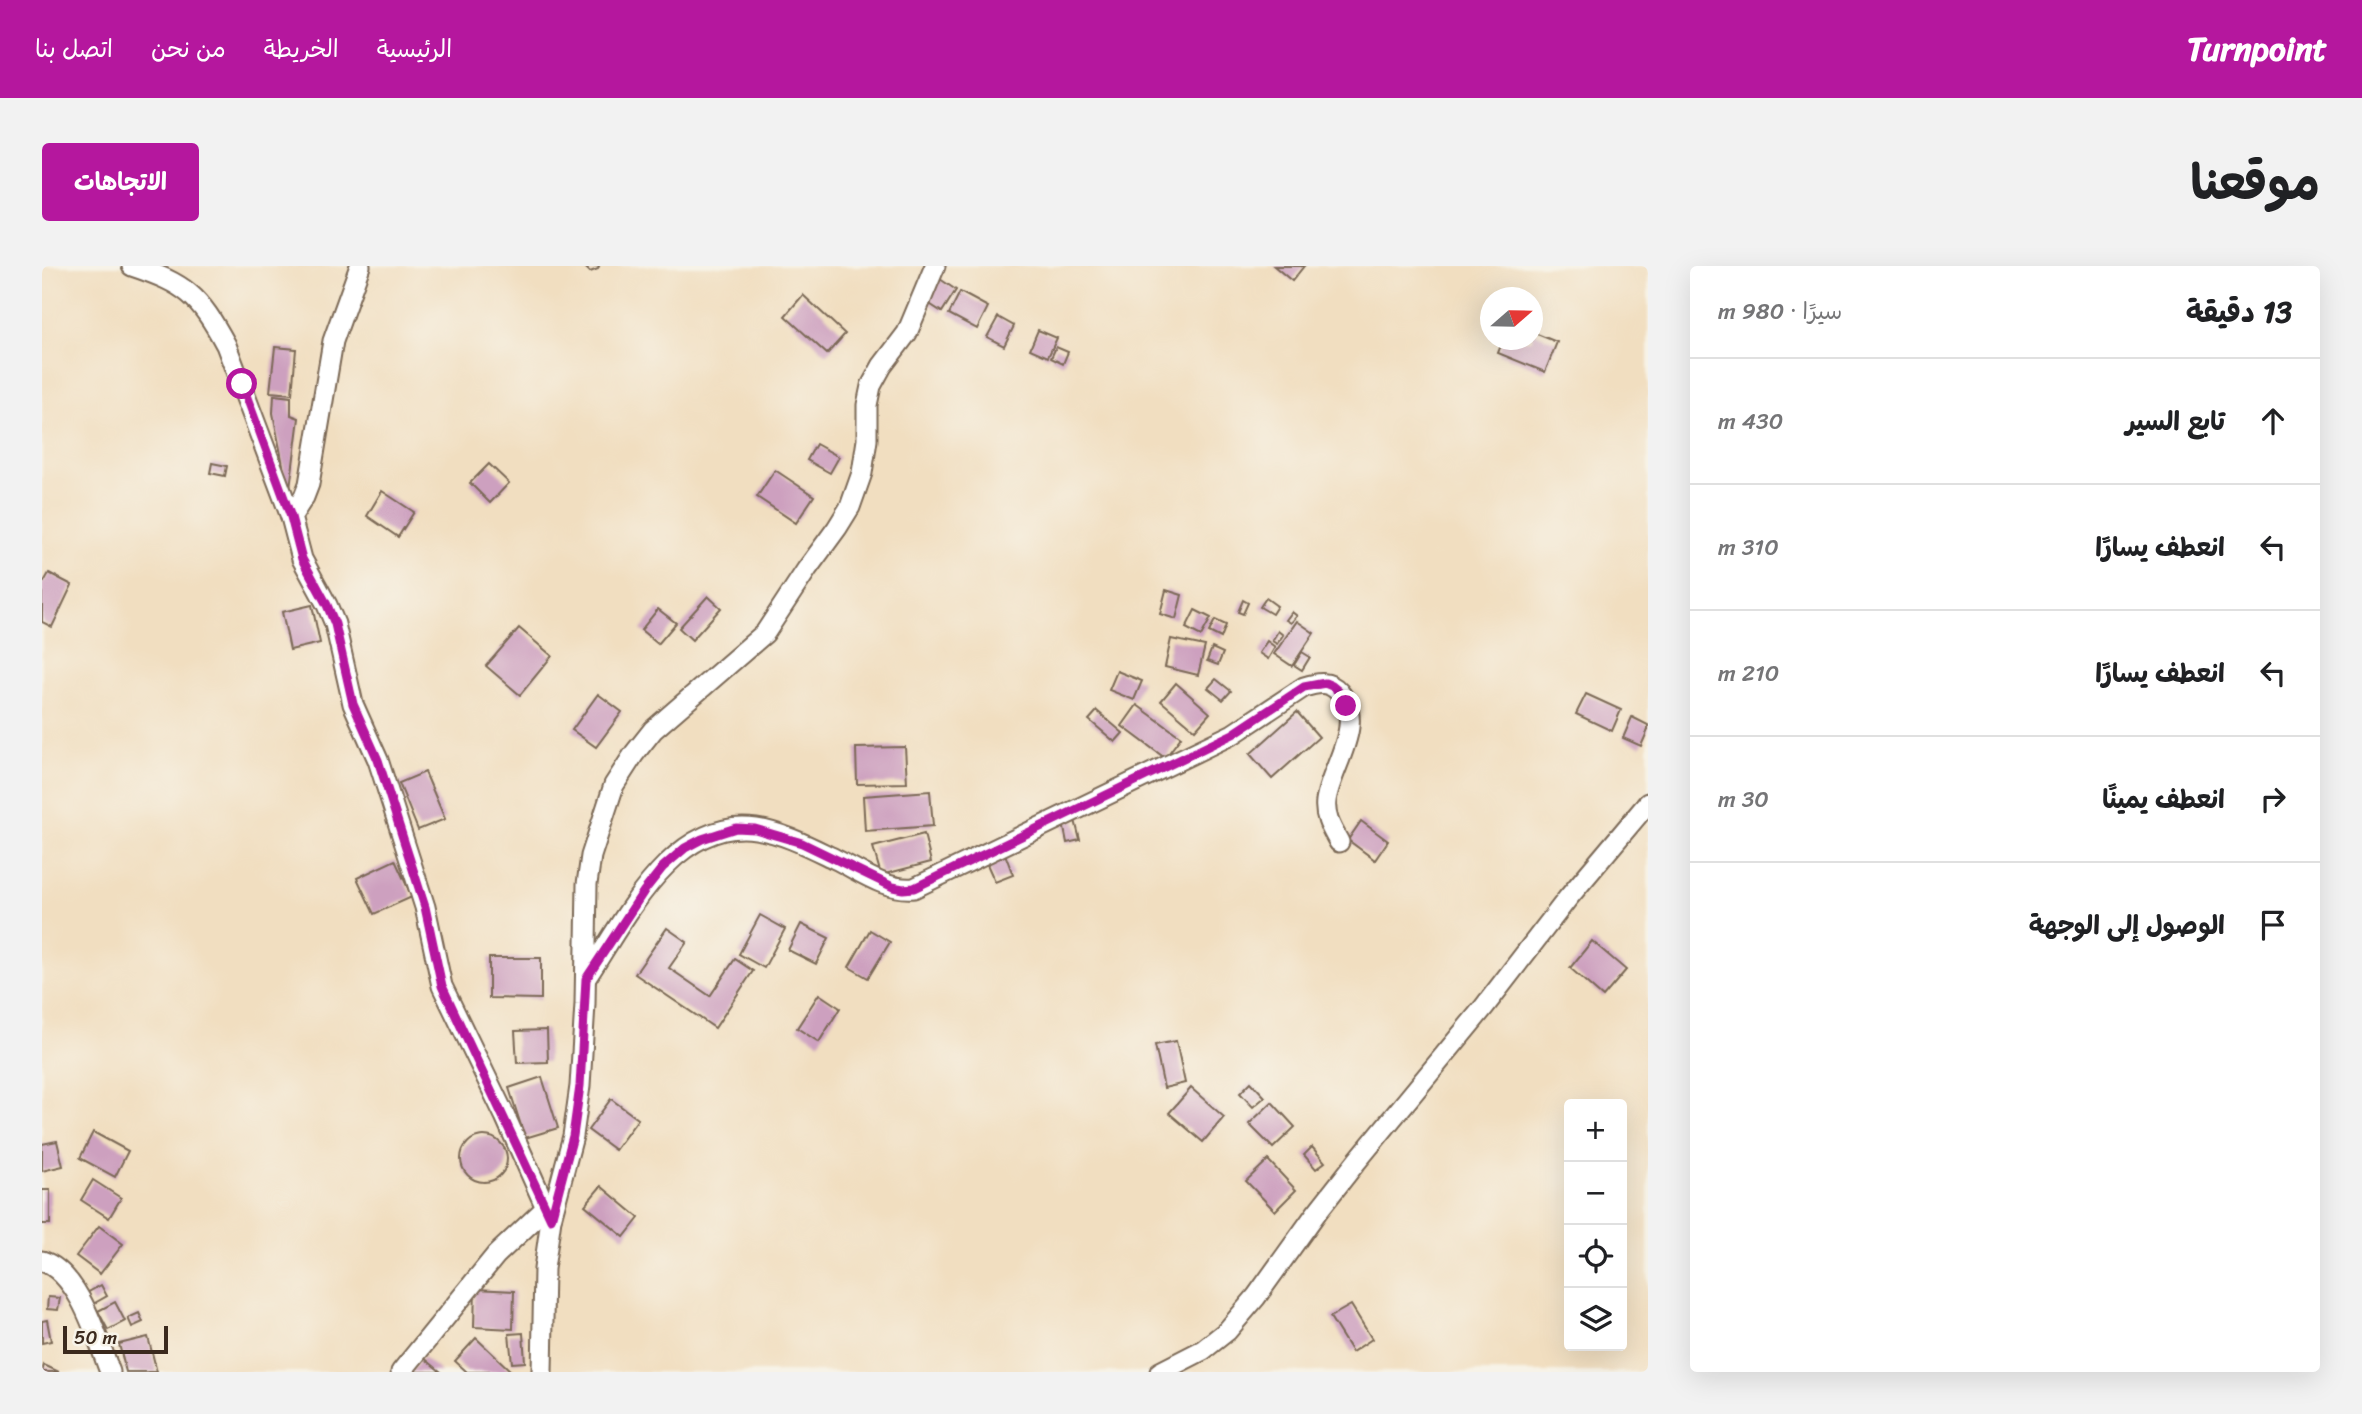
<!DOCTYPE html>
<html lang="ar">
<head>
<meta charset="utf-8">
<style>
  body { margin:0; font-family:Sriracha,"Playpen Sans Arabic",sans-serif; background:#f2f2f2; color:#202124; direction:rtl }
  .controls { position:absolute; right:21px; bottom:21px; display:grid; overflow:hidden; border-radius:7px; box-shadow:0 7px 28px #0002 }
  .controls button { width:63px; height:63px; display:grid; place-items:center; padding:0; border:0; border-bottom:2px solid #e0e0e0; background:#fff; color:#202124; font:35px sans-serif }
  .compass { position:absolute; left:1438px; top:21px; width:63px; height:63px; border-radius:50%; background:#fff; box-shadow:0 7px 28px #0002; rotate:70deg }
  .scale { position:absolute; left:21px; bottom:18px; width:105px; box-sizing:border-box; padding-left:7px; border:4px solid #3b2a1e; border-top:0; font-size:19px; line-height:24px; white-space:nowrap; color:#3b2a1e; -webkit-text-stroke:5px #f7f3e8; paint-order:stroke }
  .stop { position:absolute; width:21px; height:21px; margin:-16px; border:5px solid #b5179e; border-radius:50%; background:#fff }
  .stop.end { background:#b5179e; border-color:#fff; box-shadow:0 2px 7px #0008 }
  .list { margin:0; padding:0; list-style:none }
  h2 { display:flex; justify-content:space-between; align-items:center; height:91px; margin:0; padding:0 28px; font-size:30px }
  h2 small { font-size:23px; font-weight:400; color:#757577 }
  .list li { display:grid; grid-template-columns:46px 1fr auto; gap:21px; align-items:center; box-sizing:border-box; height:126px; padding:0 28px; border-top:2px solid #e0e0e0 }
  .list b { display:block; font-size:26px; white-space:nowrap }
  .list em { font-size:23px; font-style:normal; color:#757577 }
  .icon { flex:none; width:38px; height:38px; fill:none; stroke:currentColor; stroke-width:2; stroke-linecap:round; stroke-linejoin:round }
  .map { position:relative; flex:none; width:1606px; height:1106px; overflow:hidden; direction:ltr; border-radius:7px }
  header { display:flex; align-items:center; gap:42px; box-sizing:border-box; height:98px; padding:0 35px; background:#b5179e; color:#fff }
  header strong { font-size:33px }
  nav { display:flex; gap:38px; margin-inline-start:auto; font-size:24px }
  .intro { display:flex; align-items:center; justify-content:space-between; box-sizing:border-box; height:168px; padding:0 42px }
  h1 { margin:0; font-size:49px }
  .button { padding:18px 32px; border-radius:7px; background:#b5179e; color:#fff; font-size:24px; font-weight:700 }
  main { display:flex; gap:42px; padding:0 42px }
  aside { flex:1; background:#fff; border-radius:7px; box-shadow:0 7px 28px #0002 }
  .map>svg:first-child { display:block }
  .building { fill:#cda0bf }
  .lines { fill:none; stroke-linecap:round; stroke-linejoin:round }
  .minor-casing { stroke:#7b6957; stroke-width:23 }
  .minor { stroke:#fff; stroke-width:19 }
  .route { stroke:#b5179e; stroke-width:9 }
</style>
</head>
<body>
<header>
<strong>Turnpoint</strong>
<nav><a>الرئيسية</a><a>الخريطة</a><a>من نحن</a><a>اتصل بنا</a></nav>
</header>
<div class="intro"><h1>موقعنا</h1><a class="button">الاتجاهات</a></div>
<main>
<aside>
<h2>13 دقيقة<small>سيرًا · 980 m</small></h2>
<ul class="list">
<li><svg class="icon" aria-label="ahead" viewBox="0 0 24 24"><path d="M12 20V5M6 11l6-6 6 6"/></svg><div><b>تابع السير</b></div><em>430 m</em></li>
<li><svg class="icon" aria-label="left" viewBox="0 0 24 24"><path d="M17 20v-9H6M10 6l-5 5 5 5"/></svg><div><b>انعطف يسارًا</b></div><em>310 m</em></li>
<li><svg class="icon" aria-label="left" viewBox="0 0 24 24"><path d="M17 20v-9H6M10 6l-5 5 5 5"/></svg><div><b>انعطف يسارًا</b></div><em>210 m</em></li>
<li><svg class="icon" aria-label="right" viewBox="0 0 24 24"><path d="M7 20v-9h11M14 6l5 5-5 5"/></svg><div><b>انعطف يمينًا</b></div><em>30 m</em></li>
<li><svg class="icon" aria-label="arrive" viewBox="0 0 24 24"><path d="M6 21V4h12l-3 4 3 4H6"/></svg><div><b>الوصول إلى الوجهة</b></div></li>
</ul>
</aside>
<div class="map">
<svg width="1606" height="1106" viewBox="0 0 1606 1106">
  <rect width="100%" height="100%" fill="#f7f3e8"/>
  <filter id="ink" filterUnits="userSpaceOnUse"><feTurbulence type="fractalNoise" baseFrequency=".0143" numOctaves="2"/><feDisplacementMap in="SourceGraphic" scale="14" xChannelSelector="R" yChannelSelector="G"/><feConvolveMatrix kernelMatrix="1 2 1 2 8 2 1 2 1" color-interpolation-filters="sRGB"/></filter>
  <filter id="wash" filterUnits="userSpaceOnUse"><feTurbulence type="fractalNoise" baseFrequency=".00686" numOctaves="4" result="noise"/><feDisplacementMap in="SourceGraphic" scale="28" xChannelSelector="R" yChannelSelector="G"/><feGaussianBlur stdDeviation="1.57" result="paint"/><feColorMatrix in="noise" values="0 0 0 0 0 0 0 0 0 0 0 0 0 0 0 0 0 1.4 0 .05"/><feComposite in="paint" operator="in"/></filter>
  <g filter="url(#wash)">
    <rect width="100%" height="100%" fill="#f1dec0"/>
    <g id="blocks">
      <g class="building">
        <polygon points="542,0 557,0 556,3 548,6"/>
        <polygon points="1232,0 1262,0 1250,15"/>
        <polygon points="898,13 914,24 900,46 883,35"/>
        <polygon points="918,26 946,41 935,63 907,48"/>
        <polygon points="761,29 803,68 785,88 743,50"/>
        <polygon points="956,51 972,60 962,80 945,71"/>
        <polygon points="996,64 1015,72 1006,91 988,83"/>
        <polygon points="1490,66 1515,76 1503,106 1456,87 1461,74 1490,74"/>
        <polygon points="233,81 254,83 250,128 228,126"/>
        <polygon points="1014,81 1026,86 1021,98 1009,92"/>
        <polygon points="232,129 249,131 249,149 257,152 247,230 243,229 241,199 231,147"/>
        <polygon points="774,178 797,191 788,207 765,194"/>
        <polygon points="170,197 185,200 183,210 168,207"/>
        <polygon points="447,198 467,217 448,237 428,217"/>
        <polygon points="733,204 772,230 754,257 715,231"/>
        <polygon points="340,225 372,246 356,271 325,250"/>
        <polygon points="7,307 30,319 10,361 0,356 0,315 2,316"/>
        <polygon points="1124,324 1140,329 1134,353 1118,348"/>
        <polygon points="666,330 679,342 650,374 637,362"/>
        <polygon points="1224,332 1235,340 1230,348 1218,341"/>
        <polygon points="1201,334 1206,337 1201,348 1196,346"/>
        <polygon points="270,339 278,377 248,384 240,346"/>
        <polygon points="616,343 634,357 616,378 599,364"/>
        <polygon points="1153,344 1169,352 1159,370 1144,362"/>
        <polygon points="1250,346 1255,350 1249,357 1244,354"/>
        <polygon points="1173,354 1184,359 1179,372 1167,366"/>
        <polygon points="1255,355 1272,367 1250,400 1232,388"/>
        <polygon points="477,362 510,390 478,429 444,400"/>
        <polygon points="1236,365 1241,369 1235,378 1230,375"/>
        <polygon points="1129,373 1163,380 1156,409 1123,401"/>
        <polygon points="1225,375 1233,381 1226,393 1217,387"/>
        <polygon points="1170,382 1181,387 1176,399 1165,395"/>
        <polygon points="1260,386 1268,391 1260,404 1252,399"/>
        <polygon points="1075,405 1100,415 1092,434 1067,424"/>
        <polygon points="1174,413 1189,425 1181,434 1166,422"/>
        <polygon points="1134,417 1168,447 1153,464 1119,435"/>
        <polygon points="556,428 580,446 554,481 530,464"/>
        <polygon points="1544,428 1579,444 1570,465 1534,448"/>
        <polygon points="1095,439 1139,471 1123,492 1080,460"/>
        <polygon points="1055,445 1081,467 1073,476 1047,454"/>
        <polygon points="1255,446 1277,471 1230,513 1208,488"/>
        <polygon points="1590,451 1606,459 1606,464 1599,480 1581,472"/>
        <polygon points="863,481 865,517 815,518 814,482"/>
        <polygon points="383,506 403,553 376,564 357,517"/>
        <polygon points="888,525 891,560 823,565 821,530"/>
        <polygon points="1033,554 1038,574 1025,577 1021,557"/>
        <polygon points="1319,555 1346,575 1333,594 1306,574"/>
        <polygon points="882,568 889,596 839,609 831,581"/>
        <polygon points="963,588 971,609 953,616 944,596"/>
        <polygon points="353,594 370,631 332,648 315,612"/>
        <polygon points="718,649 743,663 722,702 697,688"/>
        <polygon points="759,658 787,672 774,698 746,684"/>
        <polygon points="625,662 645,676 627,702 668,730 693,693 711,705 673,762 593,708"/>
        <polygon points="828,664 848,676 826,712 807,701"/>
        <polygon points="1550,675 1584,704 1561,731 1528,702"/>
        <polygon points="447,692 499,692 499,733 447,732"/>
        <polygon points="777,728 798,742 777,776 755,762"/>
        <polygon points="505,764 506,796 475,797 473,765"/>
        <polygon points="1134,775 1143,817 1122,822 1113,779"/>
        <polygon points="500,811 516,862 483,872 467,822"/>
        <polygon points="1209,816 1223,831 1211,841 1198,827"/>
        <polygon points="1149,822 1182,851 1161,876 1127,847"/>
        <polygon points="569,833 596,853 573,884 546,864"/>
        <polygon points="1230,836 1253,861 1231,882 1207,858"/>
        <polygon points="51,866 86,885 73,911 38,892"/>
        <circle cx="442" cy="893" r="23"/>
        <polygon points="15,875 21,900 0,905 0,878"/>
        <polygon points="1270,881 1283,896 1274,903 1262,889"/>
        <polygon points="1226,894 1254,924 1233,945 1204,915"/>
        <polygon points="51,914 79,932 67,952 39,934"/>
        <polygon points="559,920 597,952 582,971 543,939"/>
        <rect x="0" y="924" width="8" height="34"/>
        <polygon points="57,960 81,978 58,1008 34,990"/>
        <polygon points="59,1019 65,1030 51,1038 45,1027"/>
        <polygon points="433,1023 472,1025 471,1063 432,1061"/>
        <polygon points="6,1031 18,1032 16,1044 5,1043"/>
        <polygon points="73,1036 83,1055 66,1064 56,1045"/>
        <polygon points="1309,1039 1330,1073 1310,1086 1288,1051"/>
        <polygon points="97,1047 101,1056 90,1061 86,1052"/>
        <polygon points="5,1054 9,1075 0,1077 0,1055"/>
        <polygon points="481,1067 483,1096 470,1097 467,1068"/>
        <polygon points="106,1071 115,1106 84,1106 77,1078"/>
        <polygon points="434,1072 470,1106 425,1106 413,1095"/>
        <polygon points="381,1091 399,1106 369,1106"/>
        <polygon points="2,1099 17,1106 0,1106"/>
      </g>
    </g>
  </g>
  <g filter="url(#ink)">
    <use href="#blocks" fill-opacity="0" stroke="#7b6957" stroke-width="2"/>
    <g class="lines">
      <g class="minor-casing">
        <g id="minor">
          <path d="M 90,0 C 144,18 157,29 184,79 L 249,251 L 260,293 L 285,339 L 293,358 L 311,438 L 336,494 L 383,641 L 400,720 L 463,850 L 509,953"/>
          <polyline points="249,251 262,231 267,218 291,75 318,0"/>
          <path d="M 544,712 C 582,655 631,551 714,563 C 742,567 768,581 793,593 C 818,605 844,625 872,622 L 1191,468 L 1262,421 C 1275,417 1287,414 1297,426 C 1325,458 1288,502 1284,535 C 1282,551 1290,563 1297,576"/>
          <path d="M 0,995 C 37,1007 55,1072 68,1106"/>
          <polyline points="359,1106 454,989 504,942"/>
          <polyline points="500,1106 502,1003 509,953 531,870 538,820 543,738 545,618 549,590 572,519 592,488 611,464 723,367 765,303 795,262 808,241 820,207 825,174 825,139 829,120 840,100 865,67 893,0"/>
          <polyline points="1118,1106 1161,1084 1185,1065 1214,1031 1275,946 1315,895 1442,741 1526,632 1606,537"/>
        </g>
      </g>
      <use href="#minor" class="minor"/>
    </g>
  </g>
  <g class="lines" filter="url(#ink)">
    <polyline class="route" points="200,118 249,251 260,293 285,339 293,358 311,438 336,494 383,641 400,720 509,953 531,870 538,820 544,713 602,625 621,601 643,582 660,573 694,562 713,563 760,577 851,621 861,623 872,622 1191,468 1262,421 1283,417 1290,420 1296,425 1304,440"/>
  </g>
</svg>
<div class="controls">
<button>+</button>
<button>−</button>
<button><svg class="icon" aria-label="locate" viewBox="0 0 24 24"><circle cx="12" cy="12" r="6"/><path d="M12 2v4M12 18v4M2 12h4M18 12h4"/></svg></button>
<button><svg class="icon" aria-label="layers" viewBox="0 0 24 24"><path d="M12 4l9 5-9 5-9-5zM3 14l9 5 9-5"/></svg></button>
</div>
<svg class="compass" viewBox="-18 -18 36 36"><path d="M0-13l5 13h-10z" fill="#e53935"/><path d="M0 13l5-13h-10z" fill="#757577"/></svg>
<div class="scale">50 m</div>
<div class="stop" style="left:200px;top:118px"></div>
<div class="stop end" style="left:1304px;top:440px"></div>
</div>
</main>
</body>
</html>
